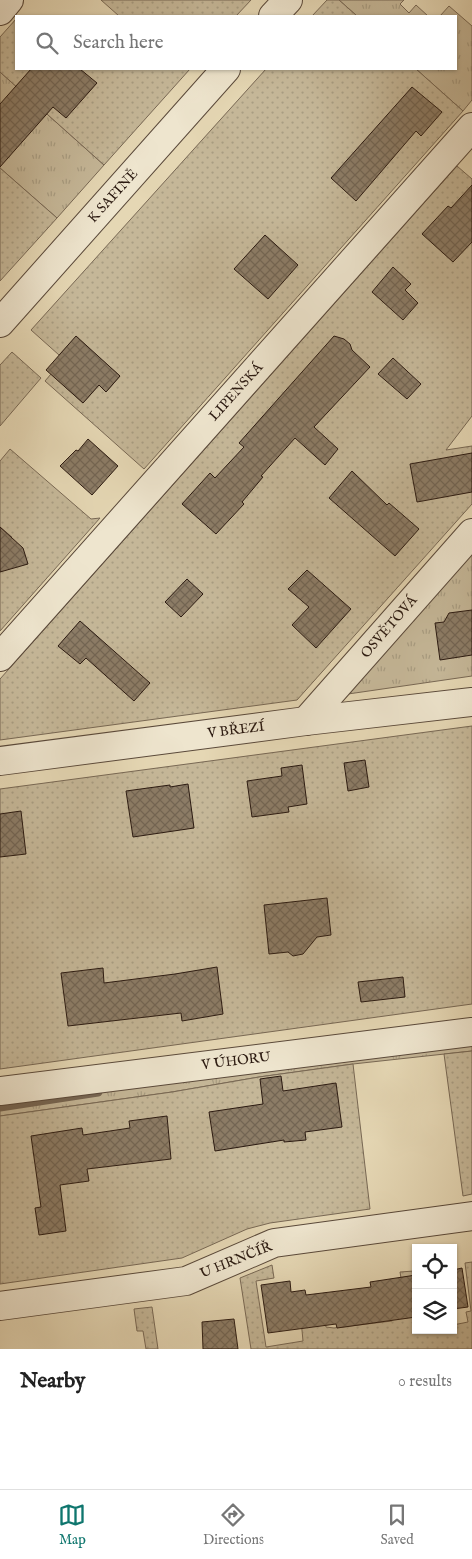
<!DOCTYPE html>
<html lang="en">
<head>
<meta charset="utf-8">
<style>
  body { margin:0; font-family:"IM FELL English",serif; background:#f2f2f2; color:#222 }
  .controls { position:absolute; right:15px; bottom:15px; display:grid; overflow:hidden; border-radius:0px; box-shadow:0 1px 4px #0004 }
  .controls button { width:45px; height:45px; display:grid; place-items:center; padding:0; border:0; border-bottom:1px solid #e0e0e0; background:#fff; color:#222; font:25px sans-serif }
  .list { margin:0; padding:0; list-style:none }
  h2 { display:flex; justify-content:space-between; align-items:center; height:65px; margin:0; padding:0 20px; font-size:21px }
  h2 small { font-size:16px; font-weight:400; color:#767676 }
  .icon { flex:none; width:28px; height:28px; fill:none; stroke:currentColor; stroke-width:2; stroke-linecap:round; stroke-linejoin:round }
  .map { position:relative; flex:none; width:472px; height:1349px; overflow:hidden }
  .search { position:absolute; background:#fff; box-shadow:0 1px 4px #0004; left:15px; right:15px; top:15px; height:55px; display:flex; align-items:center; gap:12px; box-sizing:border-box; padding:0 18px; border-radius:0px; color:#767676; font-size:19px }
  .sheet { height:140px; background:#fff }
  nav { display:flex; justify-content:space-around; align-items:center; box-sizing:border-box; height:70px; border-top:1px solid #e0e0e0; background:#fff; font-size:14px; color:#767676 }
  nav a { display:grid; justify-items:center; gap:2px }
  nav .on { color:#0f766e }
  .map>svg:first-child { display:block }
  .grass { fill:url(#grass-tufts); stroke:#786854 }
  .garden { fill:url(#garden-dots); stroke:#786854 }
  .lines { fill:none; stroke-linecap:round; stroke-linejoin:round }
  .stream { stroke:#756552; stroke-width:9 }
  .building { fill:url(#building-cross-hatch); stroke:#2b1a11 }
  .minor-casing { stroke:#5a493a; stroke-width:30 }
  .minor { stroke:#eee5ce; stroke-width:28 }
  .labels { text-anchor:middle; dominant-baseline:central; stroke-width:5; stroke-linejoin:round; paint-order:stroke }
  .street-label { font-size:14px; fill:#2b1a11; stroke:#eee5ce }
</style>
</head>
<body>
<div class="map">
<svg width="472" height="1349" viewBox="0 0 472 1349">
  <defs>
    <pattern id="grass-tufts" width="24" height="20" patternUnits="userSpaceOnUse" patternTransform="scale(1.25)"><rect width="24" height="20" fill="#c5b798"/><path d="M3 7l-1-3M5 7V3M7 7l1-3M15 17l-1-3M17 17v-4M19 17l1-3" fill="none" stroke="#a99d82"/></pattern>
    <pattern id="garden-dots" width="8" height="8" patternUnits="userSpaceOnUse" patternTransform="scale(1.25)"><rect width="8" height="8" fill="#c5b798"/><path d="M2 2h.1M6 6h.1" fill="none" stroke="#a99d82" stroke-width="1.8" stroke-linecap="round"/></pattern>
    <pattern id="building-cross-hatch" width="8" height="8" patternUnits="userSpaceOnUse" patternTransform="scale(1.25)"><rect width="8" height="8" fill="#8c7c66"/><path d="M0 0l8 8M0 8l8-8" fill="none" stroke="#736553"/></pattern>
  </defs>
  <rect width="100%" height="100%" fill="#e5d7b4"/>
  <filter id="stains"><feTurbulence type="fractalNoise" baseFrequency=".004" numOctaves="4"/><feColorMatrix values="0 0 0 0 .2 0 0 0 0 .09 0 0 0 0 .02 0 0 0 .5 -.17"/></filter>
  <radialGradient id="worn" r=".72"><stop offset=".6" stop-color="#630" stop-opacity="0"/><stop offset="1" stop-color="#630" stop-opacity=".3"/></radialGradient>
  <g class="grass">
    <polygon points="339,0 404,0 400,4 409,13 416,5 428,16 357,16"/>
    <polygon points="449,6 472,26 472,100 463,111 416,69 456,69 456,16 440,16"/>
    <polygon points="0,72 104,165 57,218 0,168"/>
    <polygon points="472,554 472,676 348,694"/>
    <polygon points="472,1040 472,1051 353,1064 259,1077 172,1092 0,1116 0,1107 260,1068"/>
  </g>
  <g class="garden">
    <polygon points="101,0 251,0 236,16 119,16"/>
    <polygon points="327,0 339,0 357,16 312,16"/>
    <polygon points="16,19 16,69 190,69 104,165 0,72 0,37"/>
    <polygon points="266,69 416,69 463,111 144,469 45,381 51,374 83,403 99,385 107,391 120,376 76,337 59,355 31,330"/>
    <polygon points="457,166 472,179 472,416 446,450 472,446 472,504 297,700 0,740 0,679"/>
    <polygon points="0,168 57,218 0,281"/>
    <polygon points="12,352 41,378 0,426 0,365"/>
    <polygon points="10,449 91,519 100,518 0,631 0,541 12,537 0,527 0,461"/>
    <polygon points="472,726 472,1004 0,1069 0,789"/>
    <polygon points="472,1051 472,1194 463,1196 444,1054"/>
    <polygon points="353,1064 370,1209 270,1223 247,1229 182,1258 0,1284 0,1116 172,1092 259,1077"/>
    <polygon points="472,1262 472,1349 251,1349 240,1278 272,1265 274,1278 256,1281 266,1347 303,1341 301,1320 321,1303 326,1327 334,1328 392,1321 388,1286 402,1284 400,1272 414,1271 416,1287 416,1330 453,1330 453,1325 468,1322 466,1312 471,1311 465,1263"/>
    <polygon points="152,1307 158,1349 146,1349 143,1331 137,1331 134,1309"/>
  </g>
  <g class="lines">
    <polyline class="stream" points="0,1107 98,1092"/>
  </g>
  <g class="building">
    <polygon points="31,69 80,69 97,83 66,118 53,107 0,167 0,104"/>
    <polygon points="412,87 442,112 421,136 416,131 356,201 331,178"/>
    <polygon points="472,185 472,242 453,262 422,234 448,206 451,208"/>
    <polygon points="265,235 298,265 268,299 234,269"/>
    <polygon points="393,267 411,284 405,290 418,303 403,320 372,292"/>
    <polygon points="76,336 120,376 106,392 99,385 83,403 46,370"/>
    <polygon points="334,336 344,339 350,344 352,350 370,367 314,427 338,449 325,465 295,438 261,476 263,477 242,502 244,504 216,534 182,504 210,473 215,478 244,447 239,443"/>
    <polygon points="393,358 421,384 407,399 378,374"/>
    <polygon points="88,439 118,466 92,495 60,466 76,450 78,451"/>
    <polygon points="472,453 472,492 417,502 410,464"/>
    <polygon points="352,471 387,505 389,503 419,529 395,556 329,498"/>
    <polygon points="0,527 23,548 28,564 0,572"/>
    <polygon points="307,570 351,609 316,648 292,625 309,607 288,589"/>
    <polygon points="187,579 203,594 181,617 165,602"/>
    <polygon points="472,610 472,655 440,660 435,623 444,622 449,613"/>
    <polygon points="80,621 150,683 134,701 86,658 80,664 58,646"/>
    <polygon points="365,760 369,787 348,791 344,763"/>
    <polygon points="302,765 307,804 288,807 289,812 252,817 247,781 282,776 281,768"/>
    <polygon points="188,784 194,828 133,837 126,791 170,785 170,787"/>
    <polygon points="21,811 26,854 0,857 0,814"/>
    <polygon points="327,898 331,935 317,937 303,954 293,956 288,952 269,954 264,905"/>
    <polygon points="217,967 223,1014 182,1021 181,1013 68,1026 61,973 103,968 104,983 175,974"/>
    <polygon points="403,977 405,997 361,1002 358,982"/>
    <polygon points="281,1076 283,1091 336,1083 342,1127 305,1132 306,1140 284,1142 284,1140 215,1151 209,1112 263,1104 260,1079"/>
    <polygon points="167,1116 171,1159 87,1169 89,1181 60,1185 66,1231 39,1235 35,1208 41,1207 31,1136 82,1128 83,1135 130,1128 129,1121"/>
    <polygon points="462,1268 468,1307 453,1309 453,1270"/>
    <polygon points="416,1275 416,1317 337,1328 336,1324 268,1333 261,1285 290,1281 291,1292 305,1290 306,1295 371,1287 370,1282"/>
    <polygon points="234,1319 238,1349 203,1349 202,1322"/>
  </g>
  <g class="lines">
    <g class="minor-casing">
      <g id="minor">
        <polyline points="0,11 9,0"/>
        <polyline points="273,16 288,0"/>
        <polyline points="0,323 226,69"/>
        <polyline points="0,657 472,127"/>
        <polyline points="306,721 472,533"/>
        <polyline points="0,761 306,721 472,702"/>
        <polyline points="0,1091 472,1032"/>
        <polyline points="0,1306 186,1281 274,1243 472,1216"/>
      </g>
    </g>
    <use href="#minor" class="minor"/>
  </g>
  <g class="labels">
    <g class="street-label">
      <text transform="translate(113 196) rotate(-48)">K SAFINĚ</text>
      <text transform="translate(236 392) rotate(-48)">LIPENSKÁ</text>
      <text transform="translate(389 627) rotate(-49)">OSVĚTOVÁ</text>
      <text transform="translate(236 730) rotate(-7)">V BŘEZÍ</text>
      <text transform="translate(236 1061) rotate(-7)">V ÚHORU</text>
      <text transform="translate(236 1260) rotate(-22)">U HRNČÍŘ</text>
    </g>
  </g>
  <rect width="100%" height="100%" filter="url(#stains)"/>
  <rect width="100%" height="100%" fill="url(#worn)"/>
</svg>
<div class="controls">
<button><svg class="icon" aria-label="locate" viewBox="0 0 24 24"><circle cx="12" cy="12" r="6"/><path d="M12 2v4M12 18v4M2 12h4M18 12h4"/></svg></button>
<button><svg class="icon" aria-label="layers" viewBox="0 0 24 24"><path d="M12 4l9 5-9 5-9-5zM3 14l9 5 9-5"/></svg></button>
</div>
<div class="search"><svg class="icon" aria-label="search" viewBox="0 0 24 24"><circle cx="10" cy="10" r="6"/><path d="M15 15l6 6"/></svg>Search here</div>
</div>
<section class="sheet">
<h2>Nearby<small>0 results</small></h2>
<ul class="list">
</ul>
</section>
<nav>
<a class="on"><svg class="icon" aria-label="map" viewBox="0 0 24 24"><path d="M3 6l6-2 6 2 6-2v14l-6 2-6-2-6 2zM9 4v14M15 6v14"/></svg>Map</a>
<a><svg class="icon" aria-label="directions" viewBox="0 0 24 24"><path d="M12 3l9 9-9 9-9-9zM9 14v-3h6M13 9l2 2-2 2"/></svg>Directions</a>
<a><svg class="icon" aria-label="saved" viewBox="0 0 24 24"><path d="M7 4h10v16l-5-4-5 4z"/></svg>Saved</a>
</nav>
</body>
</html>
